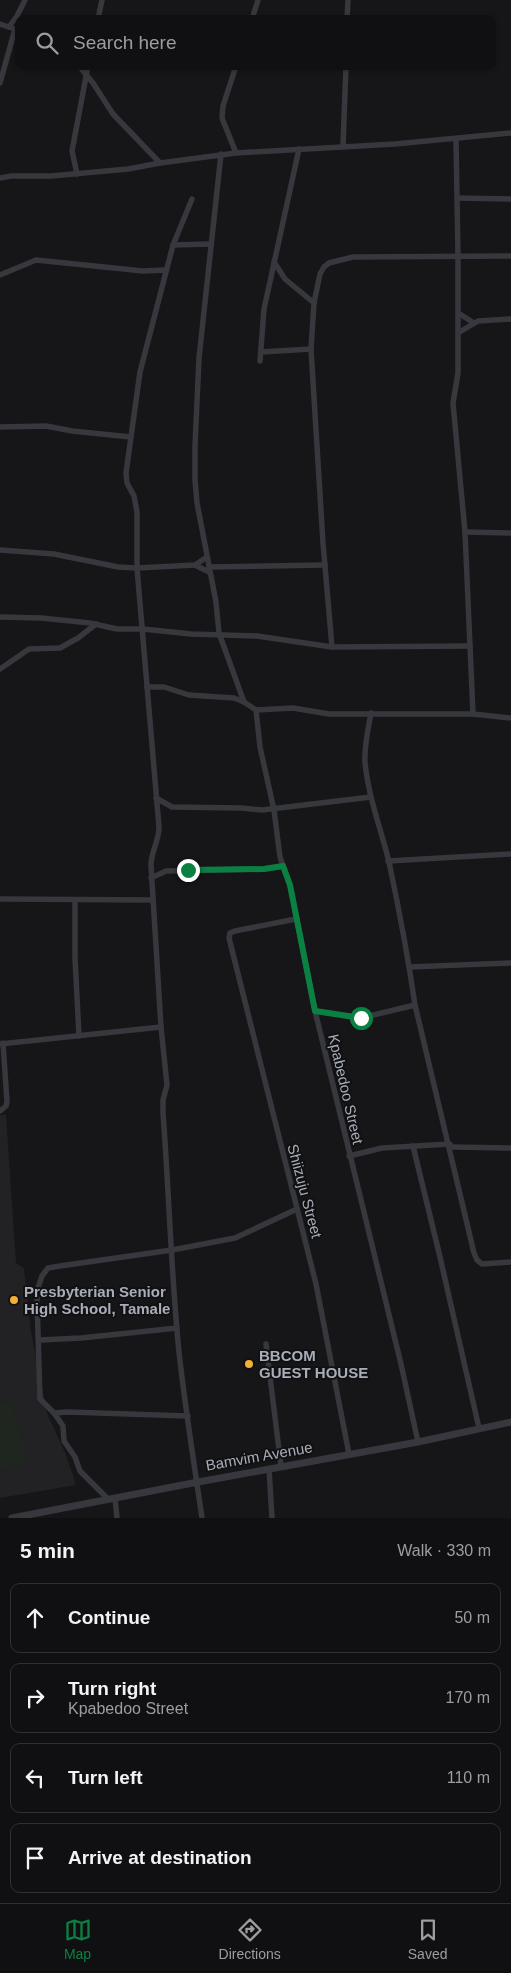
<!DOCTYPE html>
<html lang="en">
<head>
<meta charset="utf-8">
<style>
  body { margin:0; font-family:Arial,sans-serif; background:#1e1e20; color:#f1f3f6 }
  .stop { position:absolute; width:15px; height:15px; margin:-11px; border:4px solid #0b8043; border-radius:50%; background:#fff }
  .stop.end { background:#0b8043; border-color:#fff; box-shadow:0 1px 5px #0008 }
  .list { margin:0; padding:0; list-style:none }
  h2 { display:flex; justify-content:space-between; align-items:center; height:65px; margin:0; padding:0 20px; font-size:21px }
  h2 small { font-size:16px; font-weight:400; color:#9c9d9f }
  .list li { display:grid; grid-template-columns:32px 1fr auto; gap:15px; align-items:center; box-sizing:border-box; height:70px; margin:0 10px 10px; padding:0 10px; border:1px solid #303032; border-radius:10px }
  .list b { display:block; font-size:19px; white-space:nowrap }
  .list p { margin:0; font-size:16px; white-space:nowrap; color:#9c9d9f }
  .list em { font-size:16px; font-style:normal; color:#9c9d9f }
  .icon { flex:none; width:28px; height:28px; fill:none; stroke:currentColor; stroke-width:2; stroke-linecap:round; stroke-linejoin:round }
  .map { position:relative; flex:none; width:511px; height:1518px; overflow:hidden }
  .search { position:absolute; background:#101012; box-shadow:0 1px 4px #0004; left:15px; right:15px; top:15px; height:55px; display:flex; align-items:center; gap:12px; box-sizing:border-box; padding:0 18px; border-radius:10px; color:#9c9d9f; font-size:19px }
  .sheet { height:385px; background:#101012 }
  nav { display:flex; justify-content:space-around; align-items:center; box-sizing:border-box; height:70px; border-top:1px solid #303032; background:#101012; font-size:14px; color:#9c9d9f }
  nav a { display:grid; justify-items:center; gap:2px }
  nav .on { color:#0b8043 }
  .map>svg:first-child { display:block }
  .built { fill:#222225 }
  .green { fill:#1e261f }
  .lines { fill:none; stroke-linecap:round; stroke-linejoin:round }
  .minor { stroke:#37383d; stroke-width:5.5 }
  .tertiary { stroke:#37383d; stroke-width:7 }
  .route { stroke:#0b8043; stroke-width:6 }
  .poi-dot { fill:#f2b134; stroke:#111113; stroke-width:2 }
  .labels { text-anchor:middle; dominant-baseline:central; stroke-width:4; stroke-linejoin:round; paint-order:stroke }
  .street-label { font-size:15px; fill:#a8adb8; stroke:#111113 }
  .poi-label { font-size:15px; font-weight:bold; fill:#a8adb8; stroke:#111113; text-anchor:start }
</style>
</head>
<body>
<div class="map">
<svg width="511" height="1518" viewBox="0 0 511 1518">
  <rect width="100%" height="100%" fill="#161618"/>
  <polygon class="built" points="0,1115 6,1115 16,1263 24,1268 31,1332 47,1413 66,1455 76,1485 0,1498"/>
  <polygon class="green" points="10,1401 28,1462 0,1470 0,1405"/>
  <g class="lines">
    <g class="minor">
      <polyline points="98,19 102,0"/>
      <polyline points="252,19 258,0"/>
      <polyline points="347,19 348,0"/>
      <polyline points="0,24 12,28"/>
      <polyline points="9,27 17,16 25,0"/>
      <polyline points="79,66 93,83 113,114 160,163"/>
      <polyline points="0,83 15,29"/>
      <polyline points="456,139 458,256 458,373 453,403 465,532 473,714"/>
      <polyline points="343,146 346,66"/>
      <polyline points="236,153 222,118 223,106 236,66"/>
      <polyline points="221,154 199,358 195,446 195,480 197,503 216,602 219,633 244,702"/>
      <polyline points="77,174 72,151 88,66"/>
      <polyline points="0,178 11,176 51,176 128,169 160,163 236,153 395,144 511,133"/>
      <polyline points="458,198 511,199"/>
      <path d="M 192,199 L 173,245 L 140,372 L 126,473 L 127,483 L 134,496 L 137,512 L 137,568 L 159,827 C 159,841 151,852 151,865 L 161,1027 L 167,1085 L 163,1100 L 163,1113 C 169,1192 171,1272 179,1352 C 185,1407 194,1463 202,1518"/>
      <polyline points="173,245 211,244"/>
      <polyline points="274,262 285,279 314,303"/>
      <polyline points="0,275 36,260 143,271 166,270"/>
      <polyline points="458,313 474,323"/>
      <polyline points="458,333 478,321 511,319"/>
      <polyline points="261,352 311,349"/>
      <polyline points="260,361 264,309 299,149"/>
      <polyline points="0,427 46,426 72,431 131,437"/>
      <polyline points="465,532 511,533"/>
      <polyline points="0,550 54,554 118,567 137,568 195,565 207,557"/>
      <polyline points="195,565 209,572"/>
      <polyline points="209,567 325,565"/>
      <polyline points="0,617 41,618 90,623 117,629 143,629 191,634 257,636 332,647 470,646"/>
      <polyline points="332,647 323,543 311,349 314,303 320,274 324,267 329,263 353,257 511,256"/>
      <polyline points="0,669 29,649 60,648 78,638 96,624"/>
      <polyline points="147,687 164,687 189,695 234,698 244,702 256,710 293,708 329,714 473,714 511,718"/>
      <polyline points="256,710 260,747 274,810 280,857 290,885 315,1011 401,1364 418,1442"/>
      <path d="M 371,713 C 368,730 364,746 365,762 C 368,796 381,829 389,862 C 399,909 408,957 415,1005 L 474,1253 L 477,1260 L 482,1264 L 511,1262"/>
      <polyline points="156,798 172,807 241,808 262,810 371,797"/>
      <polyline points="388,861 511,854"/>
      <polyline points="151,878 166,871 264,869 283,866"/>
      <polyline points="0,899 152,900"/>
      <polyline points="75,900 75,958 79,1036"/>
      <polyline points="296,919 235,931 230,933 229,938 316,1284 349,1454"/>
      <polyline points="409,967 511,963"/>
      <polyline points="315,1011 361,1018 415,1005"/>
      <polyline points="0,1044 161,1027"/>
      <polyline points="0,1111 6,1106 7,1102 3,1043"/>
      <polyline points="413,1146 440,1257 479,1428"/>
      <polyline points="450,1147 511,1148"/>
      <polyline points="349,1156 382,1148 450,1144"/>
      <polyline points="40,1340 81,1338 177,1328"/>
      <polyline points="266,1344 281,1466"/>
      <polyline points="54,1413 68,1412 188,1416"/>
      <polyline points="269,1469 272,1518"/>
      <polyline points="115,1498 117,1518"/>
      <polyline points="108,1499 80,1471 75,1457 64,1441 63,1426 54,1413 40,1399 37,1299 38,1288 42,1276 48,1268 60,1266 172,1250 235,1238 297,1209"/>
    </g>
    <polyline class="tertiary" points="12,1518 198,1482 418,1442 511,1422"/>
  </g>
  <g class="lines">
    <polyline class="route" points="188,870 264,869 283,866 290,885 315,1011 361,1018"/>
  </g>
  <g class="poi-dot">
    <circle cx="14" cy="1300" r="5"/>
    <circle cx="249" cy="1364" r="5"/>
  </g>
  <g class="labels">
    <g class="street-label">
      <text transform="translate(346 1089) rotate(77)">Kpabedoo Street</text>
      <text transform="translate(305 1191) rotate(75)">Shiizuju Street</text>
      <text transform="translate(259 1456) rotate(-10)">Bamvim Avenue</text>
    </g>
    <g class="poi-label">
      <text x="24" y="1291">Presbyterian Senior<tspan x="24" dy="17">High School, Tamale</tspan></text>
      <text x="259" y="1355">BBCOM<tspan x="259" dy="17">GUEST HOUSE</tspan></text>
    </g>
  </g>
</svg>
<div class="stop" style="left:361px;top:1018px"></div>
<div class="stop end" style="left:188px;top:870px"></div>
<div class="search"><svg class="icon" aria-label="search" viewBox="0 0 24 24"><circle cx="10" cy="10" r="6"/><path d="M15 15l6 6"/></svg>Search here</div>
</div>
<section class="sheet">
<h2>5 min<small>Walk · 330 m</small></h2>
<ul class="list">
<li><svg class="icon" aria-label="ahead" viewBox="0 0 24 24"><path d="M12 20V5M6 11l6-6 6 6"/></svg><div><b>Continue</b></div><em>50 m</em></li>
<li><svg class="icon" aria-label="right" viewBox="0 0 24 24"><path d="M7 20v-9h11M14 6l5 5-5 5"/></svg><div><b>Turn right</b><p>Kpabedoo Street</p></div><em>170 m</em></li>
<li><svg class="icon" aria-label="left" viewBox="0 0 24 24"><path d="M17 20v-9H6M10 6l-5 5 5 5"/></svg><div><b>Turn left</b></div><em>110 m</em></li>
<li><svg class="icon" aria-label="arrive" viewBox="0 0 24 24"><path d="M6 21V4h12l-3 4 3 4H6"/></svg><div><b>Arrive at destination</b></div></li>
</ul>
</section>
<nav>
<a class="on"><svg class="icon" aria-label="map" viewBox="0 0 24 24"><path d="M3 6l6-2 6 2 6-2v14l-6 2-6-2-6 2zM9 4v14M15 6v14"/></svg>Map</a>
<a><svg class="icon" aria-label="directions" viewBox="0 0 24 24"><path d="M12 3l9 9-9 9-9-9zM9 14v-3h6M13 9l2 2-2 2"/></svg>Directions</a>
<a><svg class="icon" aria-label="saved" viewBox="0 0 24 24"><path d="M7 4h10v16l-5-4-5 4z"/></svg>Saved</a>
</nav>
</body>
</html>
